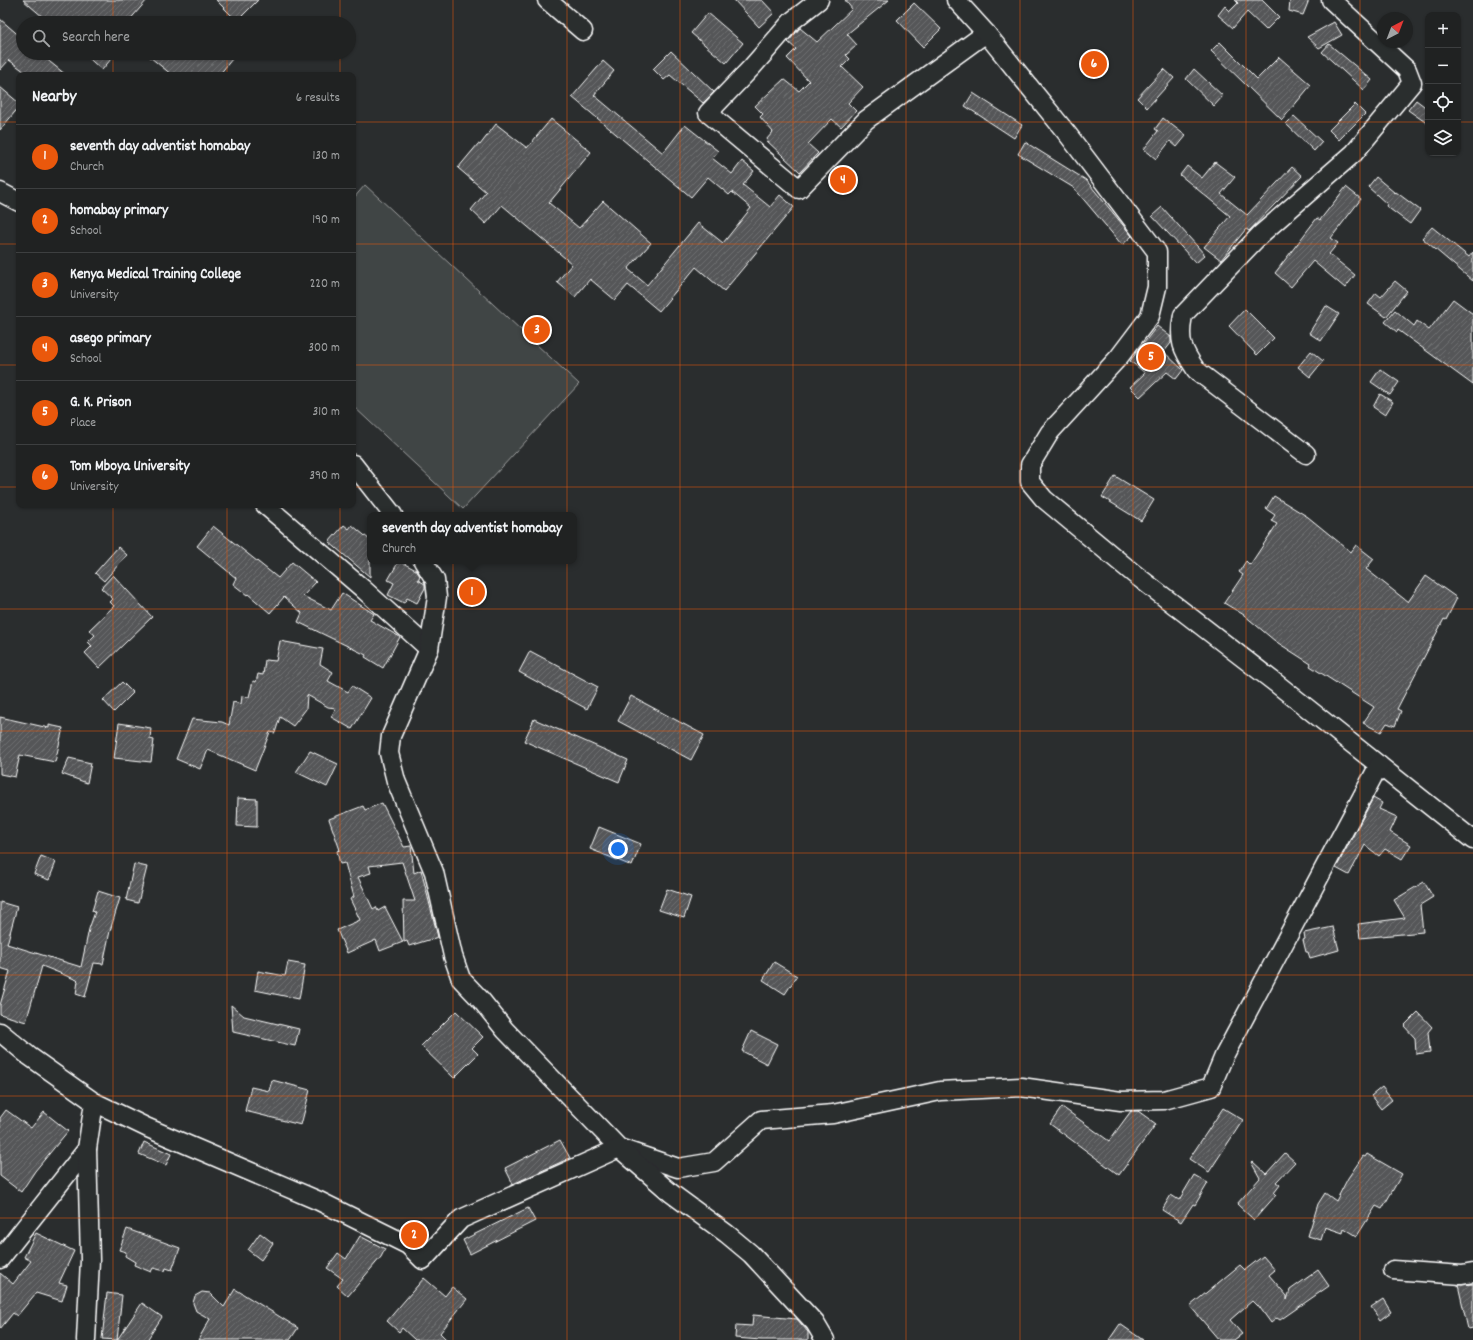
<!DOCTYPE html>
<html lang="en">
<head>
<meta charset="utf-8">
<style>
  body { margin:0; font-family:Dekko,sans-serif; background:#282a2a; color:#f1f3f6 }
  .controls { position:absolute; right:12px; top:12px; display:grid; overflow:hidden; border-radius:8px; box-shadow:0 1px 3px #0004 }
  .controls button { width:36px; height:36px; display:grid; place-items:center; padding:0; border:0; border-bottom:1px solid #3d3f40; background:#202222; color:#f1f3f6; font:20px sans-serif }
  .compass { position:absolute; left:1377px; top:12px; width:36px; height:36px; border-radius:50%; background:#202222; box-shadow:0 1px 3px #0004; rotate:42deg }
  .you { position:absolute; left:618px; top:849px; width:14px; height:14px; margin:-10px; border:3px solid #fff; border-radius:50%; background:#1a73e8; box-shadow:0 0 0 6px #1a73e833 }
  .badge { display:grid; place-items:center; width:26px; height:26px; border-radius:50%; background:#ea580c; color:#fff; font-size:13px; font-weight:700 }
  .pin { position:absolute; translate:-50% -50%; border:2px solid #fff; box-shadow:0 1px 4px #0006 }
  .popup { position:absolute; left:367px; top:512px; width:210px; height:52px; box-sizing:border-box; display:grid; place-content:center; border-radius:8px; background:#202222; filter:drop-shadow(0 1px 3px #0005); font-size:13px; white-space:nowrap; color:#a2a4a5 }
  .popup b { font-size:15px; color:#f1f3f6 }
  .popup::after { content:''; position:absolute; left:50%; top:100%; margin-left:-8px; border:8px solid transparent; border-top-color:#202222 }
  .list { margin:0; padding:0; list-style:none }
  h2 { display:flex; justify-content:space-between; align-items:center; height:52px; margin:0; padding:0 16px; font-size:17px }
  h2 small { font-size:13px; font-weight:400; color:#a2a4a5 }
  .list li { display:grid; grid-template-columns:26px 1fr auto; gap:12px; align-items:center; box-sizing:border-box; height:64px; padding:0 16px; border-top:1px solid #3d3f40 }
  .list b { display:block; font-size:15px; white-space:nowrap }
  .list p { margin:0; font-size:13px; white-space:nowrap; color:#a2a4a5 }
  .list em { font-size:13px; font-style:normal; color:#a2a4a5 }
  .icon { flex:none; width:22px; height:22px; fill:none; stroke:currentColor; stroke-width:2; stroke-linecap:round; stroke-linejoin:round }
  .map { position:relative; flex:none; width:1473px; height:1340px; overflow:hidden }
  .search { position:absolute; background:#202222; box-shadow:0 1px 3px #0004; left:16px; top:16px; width:340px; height:44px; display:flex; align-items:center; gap:10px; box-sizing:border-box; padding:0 14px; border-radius:22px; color:#a2a4a5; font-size:15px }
  .panel { position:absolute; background:#202222; box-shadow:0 1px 3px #0004; left:16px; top:72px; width:340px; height:436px; border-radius:8px }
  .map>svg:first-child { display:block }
  .pitch { fill:#414445; stroke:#a0a2a2 }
  .building { fill:url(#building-hatch); stroke:#fff }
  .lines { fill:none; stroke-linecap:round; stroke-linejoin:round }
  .minor-casing { stroke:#fff; stroke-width:21 }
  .minor { stroke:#2a2d2e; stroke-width:18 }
  .grid { fill:none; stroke:#e8590c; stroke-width:1; stroke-opacity:0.55 }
</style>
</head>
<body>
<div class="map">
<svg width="1473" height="1340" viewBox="0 0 1473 1340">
  <defs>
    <pattern id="building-hatch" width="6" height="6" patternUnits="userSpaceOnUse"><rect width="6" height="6" fill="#555758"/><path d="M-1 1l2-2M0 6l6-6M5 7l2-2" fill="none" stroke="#6e7071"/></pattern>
  </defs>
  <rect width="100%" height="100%" fill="#2a2d2e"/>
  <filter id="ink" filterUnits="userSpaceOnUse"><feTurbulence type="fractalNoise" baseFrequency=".025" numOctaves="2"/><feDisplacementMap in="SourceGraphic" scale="8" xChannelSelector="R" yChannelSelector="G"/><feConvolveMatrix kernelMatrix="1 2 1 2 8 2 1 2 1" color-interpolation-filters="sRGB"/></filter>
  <g filter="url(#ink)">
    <polygon class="pitch" points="365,185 579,384 463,509 353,406 353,199"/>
    <g class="building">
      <polygon points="23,0 147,0 127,23 50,23"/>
      <polygon points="216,0 258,0 237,21"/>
      <polygon points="734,0 762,0 774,13 759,27"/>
      <polygon points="845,0 889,0 847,34 857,45 846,55 850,59 842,67 863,87 848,103 856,111 841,127 832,119 808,144 818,153 800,172 766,140 773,132 760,117 763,114 755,106 784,79 799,91 809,81 787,58 796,49 788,42 800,28 817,42 852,9"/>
      <polygon points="1235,0 1262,0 1279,17 1266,30 1247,12 1233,28 1218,15 1225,6 1230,11 1238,3"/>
      <polygon points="1290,0 1309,0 1303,15 1289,11"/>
      <polygon points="914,3 941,29 923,47 897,20"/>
      <polygon points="708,13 743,43 726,63 691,33"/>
      <polygon points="0,19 23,39 23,53 39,53 66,75 29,75 9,60 0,70"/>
      <polygon points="1334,22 1342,35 1319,48 1307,37"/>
      <polygon points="1220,42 1257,79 1279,57 1311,85 1282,120 1211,51"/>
      <polygon points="1329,44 1372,80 1364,90 1322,52"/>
      <polygon points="671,51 714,92 703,103 670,75 664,80 653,69"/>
      <polygon points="83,53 116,53 102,70"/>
      <polygon points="145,53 237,53 219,75 172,75"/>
      <polygon points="603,61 614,71 594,95 663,153 685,125 718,151 712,158 732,174 742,161 754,171 743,185 770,207 780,195 794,207 724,291 696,267 659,311 628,285 615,300 590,279 575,297 557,282 572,264 502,205 486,224 471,210 486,192 458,168 478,144 480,145 496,124 527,148 551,119 591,152 549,203 579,228 603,201 651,243 628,269 647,285 698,223 723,243 751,208 732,192 729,195 708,177 691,197 572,97"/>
      <polygon points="1164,69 1174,78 1147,108 1137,98"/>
      <polygon points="1194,69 1223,96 1214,106 1186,79"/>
      <polygon points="0,87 19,103 19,107 0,130"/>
      <polygon points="973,93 1022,125 1014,138 965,106"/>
      <polygon points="1416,100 1428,109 1428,124 1408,110"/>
      <polygon points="1355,104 1365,114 1339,140 1329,130"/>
      <polygon points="1294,116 1322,142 1314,151 1286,124"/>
      <polygon points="1163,118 1186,136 1177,147 1170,141 1156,159 1144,149 1158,131 1155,129"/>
      <polygon points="1025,142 1086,180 1132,236 1122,245 1074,188 1018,154"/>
      <polygon points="1215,162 1235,177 1221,194 1247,215 1292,167 1302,176 1249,231 1246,229 1221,260 1204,247 1230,216 1180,175 1187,166 1202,178"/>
      <polygon points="1376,177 1395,193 1396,192 1420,210 1410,224 1386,206 1387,204 1368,187"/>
      <polygon points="1346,187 1361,199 1331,238 1338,243 1329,254 1355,275 1345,288 1313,261 1291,287 1275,273 1317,218 1320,220"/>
      <polygon points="1162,207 1205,255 1196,263 1152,216"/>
      <polygon points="1432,227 1469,257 1473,252 1473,281 1422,238"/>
      <polygon points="1395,281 1407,291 1386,317 1368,304 1376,293 1381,297"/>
      <polygon points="1453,299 1473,314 1473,385 1398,330 1397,332 1385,322 1395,310 1414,326 1417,321 1429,330"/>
      <polygon points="1326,306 1339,314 1321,341 1309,333"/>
      <polygon points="1245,309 1274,338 1257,355 1229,326"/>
      <polygon points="1157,326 1171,337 1171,343 1164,352 1183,370 1176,379 1167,372 1140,397 1130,387 1145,373 1130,361"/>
      <polygon points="1311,351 1323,361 1310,377 1298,367"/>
      <polygon points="1380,369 1399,382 1390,395 1371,382"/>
      <polygon points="1380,394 1393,402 1385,415 1373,407"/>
      <polygon points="1115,476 1154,500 1141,521 1102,497"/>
      <polygon points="1274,496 1308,517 1351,552 1356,545 1374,559 1366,569 1408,602 1426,576 1457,598 1446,620 1444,619 1397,709 1401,711 1395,726 1387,723 1381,732 1363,723 1374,707 1310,666 1311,664 1275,641 1244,615 1224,603 1243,575 1239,572 1246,561 1250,565 1277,524 1271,521 1275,515 1266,509"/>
      <polygon points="344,525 349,529 352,525 370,540 370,577 329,542"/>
      <polygon points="213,526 278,578 292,562 316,582 303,596 331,610 342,593 374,614 370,620 400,637 383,668 365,657 366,655 298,622 302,613 284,597 270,613 248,594 247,595 233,584 236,578 197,546"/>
      <polygon points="118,547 127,555 104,581 95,573"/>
      <polygon points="399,561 416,570 420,576 418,580 425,584 425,588 417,603 407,598 404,603 388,595 394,583 388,580"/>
      <polygon points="113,575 152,617 99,668 85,653 92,646 88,642 95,635 89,630 114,606 110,602 113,599 101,588"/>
      <polygon points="280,641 323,649 320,664 333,672 328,681 348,692 352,686 371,698 352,729 331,717 336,708 328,707 307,695 306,709 293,726 280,717 275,733 270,732 255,770 208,750 200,769 176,759 192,719 222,722 229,725 233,702 241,704 242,696 249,697 253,681 256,682 258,674 263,675 265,660 276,661"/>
      <polygon points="530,651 598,687 587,709 519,672"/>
      <polygon points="122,682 133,693 114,712 103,700"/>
      <polygon points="631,696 704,735 691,760 618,721"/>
      <polygon points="0,717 49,728 49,725 63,728 55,762 20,755 15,777 0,774"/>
      <polygon points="534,719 628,760 619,782 524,741"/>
      <polygon points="119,723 151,728 150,739 154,740 151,762 114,758"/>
      <polygon points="310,751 338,764 327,787 296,772"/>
      <polygon points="69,758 91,763 87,783 62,774"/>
      <polygon points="238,798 257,799 257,827 237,826"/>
      <polygon points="1373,798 1382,803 1379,809 1397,817 1390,832 1411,845 1402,859 1385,849 1379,856 1365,845 1349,875 1336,868"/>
      <polygon points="382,803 404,847 411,846 414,873 421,870 438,937 409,946 407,941 404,942 403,901 415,901 402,862 369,866 371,873 358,877 373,909 376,907 378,911 385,907 403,942 380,951 376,940 347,953 337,930 360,920 350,899 354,897 345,863 340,864 337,851 340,850 329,819 363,806 365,810"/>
      <polygon points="599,827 641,844 632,866 590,849"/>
      <polygon points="41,856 56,862 49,880 34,874"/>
      <polygon points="134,864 147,867 138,903 126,900"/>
      <polygon points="1424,882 1433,897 1420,905 1423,932 1360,938 1358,924 1405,918 1394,900"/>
      <polygon points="667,889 691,897 684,918 659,910"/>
      <polygon points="98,891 120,898 110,931 103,964 94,963 85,997 76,994 78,981 77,980 42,966 26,1022 0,1014 0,1005 10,971 0,968 0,902 17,907 7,944 81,967 89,929 95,912 92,911"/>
      <polygon points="1333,927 1339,950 1310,958 1308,952 1306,952 1303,940 1305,939 1304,933"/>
      <polygon points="288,962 305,965 299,999 255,990 258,971 285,976"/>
      <polygon points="774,962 797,976 785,994 763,980"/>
      <polygon points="231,1005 244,1016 299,1029 295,1046 233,1032"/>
      <polygon points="456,1011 483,1037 472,1048 478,1054 454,1078 421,1046"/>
      <polygon points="1418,1012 1432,1027 1428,1032 1430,1052 1416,1054 1415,1038 1404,1026"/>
      <polygon points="751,1031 777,1044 767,1064 742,1051"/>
      <polygon points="272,1080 310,1090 301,1125 245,1111 251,1087 269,1091"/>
      <polygon points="1382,1087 1392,1100 1381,1109 1371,1096"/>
      <polygon points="1062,1107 1109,1141 1131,1111 1138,1111 1156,1124 1119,1175 1050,1124"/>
      <polygon points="1223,1108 1243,1120 1209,1172 1189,1159"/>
      <polygon points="6,1110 31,1128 44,1112 68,1131 35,1171 21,1192 0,1176 0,1118"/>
      <polygon points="560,1140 570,1158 513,1184 505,1168"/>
      <polygon points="144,1142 171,1154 166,1165 139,1154"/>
      <polygon points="1285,1153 1295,1162 1276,1182 1280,1185 1274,1193 1276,1195 1254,1220 1237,1204 1260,1178 1251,1162 1252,1161 1266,1174"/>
      <polygon points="1367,1154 1402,1174 1382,1209 1376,1206 1357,1236 1344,1228 1343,1233 1325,1227 1321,1240 1308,1236 1318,1204 1325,1193 1336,1201 1348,1178 1363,1156 1365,1157"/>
      <polygon points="1194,1175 1208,1183 1195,1205 1193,1204 1181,1222 1162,1210 1171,1195 1179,1200"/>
      <polygon points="528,1208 535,1221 470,1254 463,1240"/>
      <polygon points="127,1229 180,1248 172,1270 166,1268 165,1271 153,1268 151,1272 134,1265 135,1262 125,1256 126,1252 119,1250"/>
      <polygon points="36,1233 74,1251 59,1283 67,1285 62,1301 36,1293 17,1316 13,1313 0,1329 0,1273 13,1284 31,1261 24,1257"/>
      <polygon points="260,1233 273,1243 261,1260 248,1250"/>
      <polygon points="360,1236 385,1249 381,1257 348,1296 337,1286 343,1279 327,1268 338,1253 346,1259"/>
      <polygon points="1263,1256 1275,1270 1269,1275 1287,1296 1287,1300 1290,1290 1318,1270 1329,1286 1280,1320 1277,1318 1271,1323 1258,1305 1257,1306 1252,1301 1230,1320 1242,1334 1234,1340 1219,1340 1190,1306 1240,1265 1245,1270"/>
      <polygon points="424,1278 445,1296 452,1287 467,1299 440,1333 447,1340 415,1340 402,1328 399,1332 387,1321"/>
      <polygon points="1473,1284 1473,1328 1468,1329 1458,1285"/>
      <polygon points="235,1289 298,1328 290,1340 198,1340 210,1319 196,1311 193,1303 195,1296 202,1292 210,1293 224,1307"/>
      <polygon points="107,1293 122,1295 117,1340 102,1339"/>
      <polygon points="1383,1299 1391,1312 1380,1320 1371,1307"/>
      <polygon points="142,1303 162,1317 147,1340 117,1340"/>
      <polygon points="753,1315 797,1319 808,1332 808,1340 761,1340 735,1338 736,1325 752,1326"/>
      <polygon points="1120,1324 1143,1340 1109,1340"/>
    </g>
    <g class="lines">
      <g class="minor-casing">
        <g id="minor">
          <polyline points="547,0 583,31"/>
          <polyline points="819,0 792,21 752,67 708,113 799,189 866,120 986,33"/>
          <polyline points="956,0 986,33 1069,136 1157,252 1157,287 1150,316 1119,357 1050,432 1030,465 1030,482 1044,499 1133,573 1277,684 1473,840"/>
          <polyline points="0,192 19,202"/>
          <path d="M 1306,454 L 1196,370 C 1182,349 1178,341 1183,315 L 1261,234 L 1354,153 L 1412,83 L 1407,70 L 1331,0"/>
          <polyline points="353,464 393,515"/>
          <polyline points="265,505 362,588 429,649"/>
          <polyline points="423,561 435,580 437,597 429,649 391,736 389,753 396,781 434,872 453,956 461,979 481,1000 505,1030 619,1148 678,1168 714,1162 761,1120 833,1114 940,1091 1021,1087 1121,1101 1164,1100 1211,1087 1224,1056 1379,765"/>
          <polyline points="0,1032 29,1056 94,1102 148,1128 319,1201 408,1245 423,1260 461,1219 619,1148 671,1193 727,1234 751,1254 815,1323 825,1340"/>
          <polyline points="0,1259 87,1149"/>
          <polyline points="1393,1270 1462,1275 1473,1273"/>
          <polyline points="86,1340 90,1260 87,1149 94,1102"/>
        </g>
      </g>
      <use href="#minor" class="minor"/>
    </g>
  </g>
  <path class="grid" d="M 113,0 L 113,23M 227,0 L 227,23M 340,0 L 340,23M 453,0 L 453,1340M 567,0 L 567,1340M 680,0 L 680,1340M 793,0 L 793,1340M 906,0 L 906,1340M 1020,0 L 1020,1340M 1133,0 L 1133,1340M 1246,0 L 1246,1340M 1360,0 L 1360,1340M 113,53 L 113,75M 227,53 L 227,75M 340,53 L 340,75M 0,122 L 19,122M 353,122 L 1428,122M 1458,122 L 1473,122M 0,244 L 19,244M 353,244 L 1473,244M 0,365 L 19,365M 353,365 L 1473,365M 0,487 L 19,487M 353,487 L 1473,487M 113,505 L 113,1340M 227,505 L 227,1340M 340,505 L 340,1340M 0,609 L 1473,609M 0,731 L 1473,731M 0,853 L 1473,853M 0,975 L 1473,975M 0,1096 L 1473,1096M 0,1218 L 1473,1218"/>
</svg>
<div class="controls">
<button>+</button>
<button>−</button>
<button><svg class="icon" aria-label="locate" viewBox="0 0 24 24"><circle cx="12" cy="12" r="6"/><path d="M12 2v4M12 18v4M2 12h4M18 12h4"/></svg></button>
<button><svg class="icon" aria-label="layers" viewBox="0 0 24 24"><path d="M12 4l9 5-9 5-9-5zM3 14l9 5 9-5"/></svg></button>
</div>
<svg class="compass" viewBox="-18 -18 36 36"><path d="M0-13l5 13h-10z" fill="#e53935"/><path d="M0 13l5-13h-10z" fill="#a2a4a5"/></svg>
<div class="you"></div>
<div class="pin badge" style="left:472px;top:592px">1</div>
<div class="popup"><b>seventh day adventist homabay</b>Church</div>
<div class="pin badge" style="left:414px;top:1235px">2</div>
<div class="pin badge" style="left:537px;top:330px">3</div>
<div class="pin badge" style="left:843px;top:180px">4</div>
<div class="pin badge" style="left:1151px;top:357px">5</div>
<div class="pin badge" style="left:1094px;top:64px">6</div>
<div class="search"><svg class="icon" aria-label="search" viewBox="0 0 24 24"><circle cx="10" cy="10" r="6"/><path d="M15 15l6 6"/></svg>Search here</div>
<section class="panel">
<h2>Nearby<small>6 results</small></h2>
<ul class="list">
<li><span class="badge">1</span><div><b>seventh day adventist homabay</b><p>Church</p></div><em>130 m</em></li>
<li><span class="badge">2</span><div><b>homabay primary</b><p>School</p></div><em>190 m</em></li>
<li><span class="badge">3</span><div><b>Kenya Medical Training College</b><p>University</p></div><em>220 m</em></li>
<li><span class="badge">4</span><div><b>asego primary</b><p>School</p></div><em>300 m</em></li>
<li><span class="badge">5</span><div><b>G. K. Prison</b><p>Place</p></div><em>310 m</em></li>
<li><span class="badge">6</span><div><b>Tom Mboya University</b><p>University</p></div><em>390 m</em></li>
</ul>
</section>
</div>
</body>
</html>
